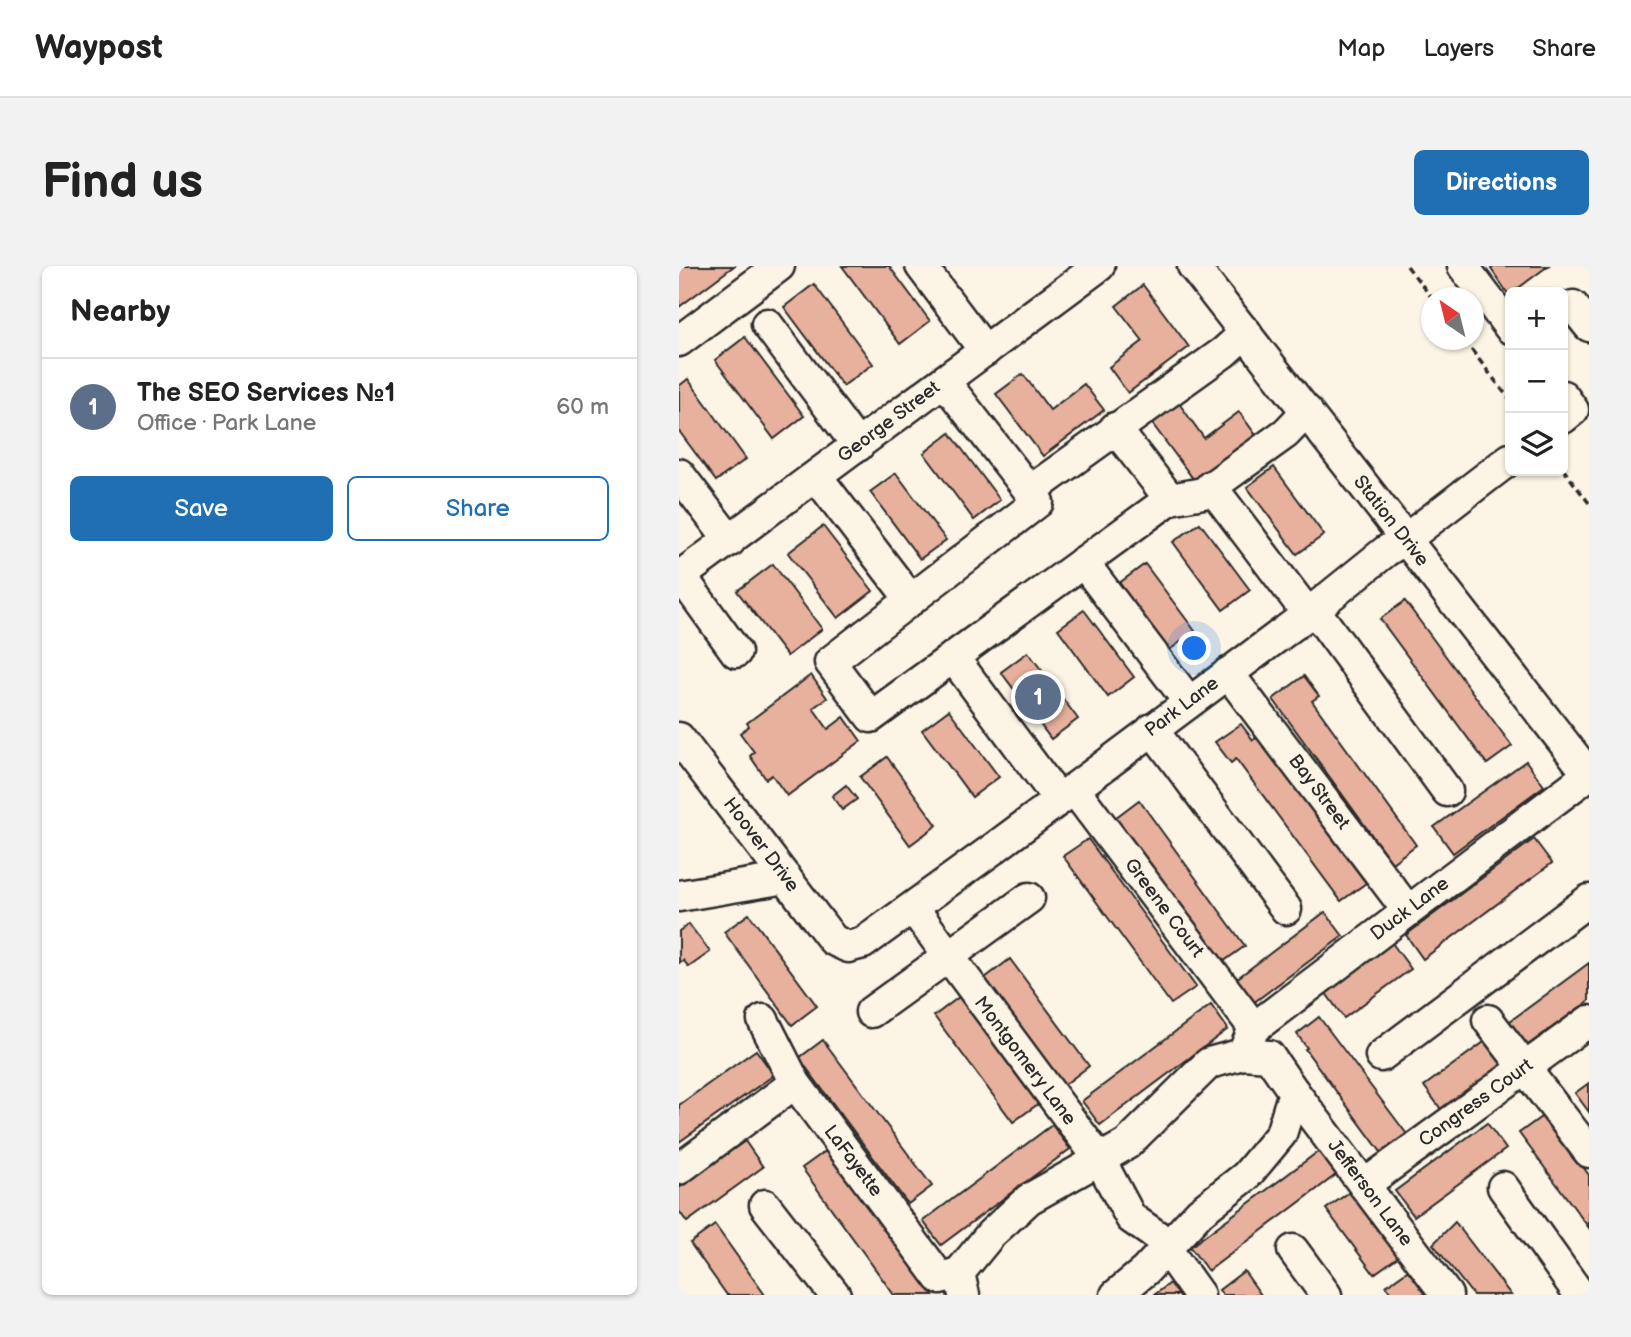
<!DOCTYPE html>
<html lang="en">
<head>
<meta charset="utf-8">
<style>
  body { margin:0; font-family:"Balsamiq Sans",sans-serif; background:#f2f2f2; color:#222 }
  .controls { position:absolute; right:21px; top:21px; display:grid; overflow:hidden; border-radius:10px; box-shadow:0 2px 5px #0004 }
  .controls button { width:63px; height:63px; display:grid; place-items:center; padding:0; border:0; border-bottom:2px solid #e0e0e0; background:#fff; color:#222; font:35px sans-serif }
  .compass { position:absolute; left:742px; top:21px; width:63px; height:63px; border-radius:50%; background:#fff; box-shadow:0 2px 5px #0004; rotate:325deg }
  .you { position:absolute; left:516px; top:383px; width:24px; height:24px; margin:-18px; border:5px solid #fff; border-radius:50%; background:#1a73e8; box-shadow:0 0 0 10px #1a73e833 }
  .badge { display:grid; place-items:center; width:46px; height:46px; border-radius:50%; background:#1f6fb2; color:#fff; font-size:23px; font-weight:700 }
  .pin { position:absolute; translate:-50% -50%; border:4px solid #fff; box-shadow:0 2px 7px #0006 }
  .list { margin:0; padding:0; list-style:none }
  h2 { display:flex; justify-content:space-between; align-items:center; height:91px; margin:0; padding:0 28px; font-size:30px }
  h2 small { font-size:23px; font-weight:400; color:#767676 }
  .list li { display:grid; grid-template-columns:46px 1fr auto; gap:21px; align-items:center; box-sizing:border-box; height:98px; padding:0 28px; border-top:2px solid #e0e0e0 }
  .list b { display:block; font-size:26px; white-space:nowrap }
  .list p { margin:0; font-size:23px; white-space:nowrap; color:#767676 }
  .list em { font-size:23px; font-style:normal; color:#767676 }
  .actions { display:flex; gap:14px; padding:21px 28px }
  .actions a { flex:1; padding:16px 0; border:2px solid #1f6fb2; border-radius:10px; text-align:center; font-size:24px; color:#1f6fb2 }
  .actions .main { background:#1f6fb2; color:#fff }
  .icon { flex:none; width:38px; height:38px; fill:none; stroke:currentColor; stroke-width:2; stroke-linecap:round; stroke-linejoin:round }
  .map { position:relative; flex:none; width:910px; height:1029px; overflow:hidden; border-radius:10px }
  header { display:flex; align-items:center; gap:42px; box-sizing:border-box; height:98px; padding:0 35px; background:#fff; border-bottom:2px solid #e0e0e0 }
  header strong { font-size:33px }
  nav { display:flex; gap:38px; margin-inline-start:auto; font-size:24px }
  .intro { display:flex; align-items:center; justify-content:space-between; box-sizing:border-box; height:168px; padding:0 42px }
  h1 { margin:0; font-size:49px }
  .button { padding:18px 32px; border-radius:10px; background:#1f6fb2; color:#fff; font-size:24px; font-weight:700 }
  main { display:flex; gap:42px; padding:0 42px }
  aside { flex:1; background:#fff; border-radius:10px; box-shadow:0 2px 5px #0004 }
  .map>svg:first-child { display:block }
  .building { fill:#e8b19d; stroke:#2b2b2b; stroke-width:2 }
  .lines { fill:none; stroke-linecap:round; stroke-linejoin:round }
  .minor-casing { stroke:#2b2b2b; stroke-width:35 }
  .path { stroke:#2b2b2b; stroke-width:3.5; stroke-dasharray:7 5; stroke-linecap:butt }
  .minor { stroke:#fcf5e5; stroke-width:30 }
  .labels { text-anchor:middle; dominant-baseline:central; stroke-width:6; stroke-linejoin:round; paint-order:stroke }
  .street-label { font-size:19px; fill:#2b2b2b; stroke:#fcf5e5 }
</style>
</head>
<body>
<header>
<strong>Waypost</strong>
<nav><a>Map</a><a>Layers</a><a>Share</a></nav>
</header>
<div class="intro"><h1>Find us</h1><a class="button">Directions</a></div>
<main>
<aside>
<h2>Nearby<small></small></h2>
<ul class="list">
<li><span class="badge" style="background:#5c6f8a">1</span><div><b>The SEO Services №1</b><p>Office · Park Lane</p></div><em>60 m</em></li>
</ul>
<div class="actions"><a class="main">Save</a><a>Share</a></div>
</aside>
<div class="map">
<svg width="910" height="1029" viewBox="0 0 910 1029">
  <rect width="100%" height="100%" fill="#fcf5e5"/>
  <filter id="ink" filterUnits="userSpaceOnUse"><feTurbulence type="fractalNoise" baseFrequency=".0143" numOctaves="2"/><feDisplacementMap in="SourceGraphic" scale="14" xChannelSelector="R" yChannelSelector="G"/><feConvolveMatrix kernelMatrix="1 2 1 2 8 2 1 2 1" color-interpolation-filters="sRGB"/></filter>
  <g filter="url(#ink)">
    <g class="building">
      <polygon points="0,0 55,0 0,41"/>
      <polygon points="163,0 210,0 251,55 221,78"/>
      <polygon points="816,0 869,0 830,29 812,3"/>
      <polygon points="135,18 194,98 164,120 105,41"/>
      <polygon points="464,19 510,81 449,127 430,101 464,75 437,40"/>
      <polygon points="66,71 125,150 95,173 36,94"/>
      <polygon points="344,108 371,144 405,118 425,144 364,190 317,128"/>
      <polygon points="9,113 67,193 37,215 0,165 0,120"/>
      <polygon points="499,136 525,172 560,146 579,172 518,218 472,156"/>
      <polygon points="271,167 321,234 295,254 245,187"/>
      <polygon points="595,201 645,269 618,288 568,221"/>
      <polygon points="217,207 267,274 241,293 191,226"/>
      <polygon points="521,257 571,324 544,344 494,276"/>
      <polygon points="144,260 194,325 159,352 109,287"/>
      <polygon points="94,298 143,363 108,390 58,325"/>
      <polygon points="466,298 516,365 489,385 439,318"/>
      <polygon points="726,335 833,480 808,498 701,353"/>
      <polygon points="405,344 455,411 429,431 379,363"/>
      <polygon points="349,386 399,453 372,473 322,406"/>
      <polygon points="132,409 148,432 134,442 149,463 165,451 182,475 108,530 93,509 87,513 71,490 75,486 61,467 70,460 68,457"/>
      <polygon points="625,410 640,430 633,435 737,579 713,597 594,433"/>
      <polygon points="270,444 320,511 293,531 243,464"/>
      <polygon points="562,458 574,474 579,471 687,617 662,635 557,493 552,497 536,476"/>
      <polygon points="208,491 258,559 231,579 181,511"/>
      <polygon points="847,495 865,520 774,587 755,561"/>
      <polygon points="167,519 178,533 163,544 153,530"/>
      <polygon points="460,534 566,680 541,698 436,552"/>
      <polygon points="409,573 517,721 492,738 384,590"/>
      <polygon points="855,573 873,597 744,693 727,669"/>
      <polygon points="646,646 664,670 574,737 556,714"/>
      <polygon points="70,648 138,740 113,759 45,666"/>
      <polygon points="10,658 31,686 10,701 4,694 0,697 0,665"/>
      <polygon points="713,677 732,703 665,752 646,726"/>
      <polygon points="331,693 410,800 385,819 306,712"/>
      <polygon points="910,697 910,735 841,785 823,761"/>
      <polygon points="280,731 359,838 334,856 255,750"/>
      <polygon points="532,739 549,763 421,859 403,835"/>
      <polygon points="640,751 730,871 705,890 626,783 628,782 618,768"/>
      <polygon points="812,771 831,797 764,846 745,820"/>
      <polygon points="144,774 253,920 229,938 120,792"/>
      <polygon points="77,784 95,809 0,876 0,839"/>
      <polygon points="910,817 910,846 896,827"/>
      <polygon points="865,849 910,909 910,962 840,867"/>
      <polygon points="808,857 827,883 735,950 716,925"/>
      <polygon points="373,859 391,883 262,979 244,955"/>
      <polygon points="66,875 84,901 8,956 0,945 0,922"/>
      <polygon points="148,884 254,1029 215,1029 123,902"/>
      <polygon points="640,885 658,908 529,1005 511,981"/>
      <polygon points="672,925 720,990 695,1008 647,943"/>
      <polygon points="776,956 832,1029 794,1029 754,978"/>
      <polygon points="36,959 86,1029 48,1029 11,977"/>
      <polygon points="731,1003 750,1029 713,1029 707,1020"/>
      <polygon points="565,1005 582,1029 544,1029 540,1024"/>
      <polygon points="493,1016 503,1029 475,1029"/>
    </g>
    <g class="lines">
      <g class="minor-casing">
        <g id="minor">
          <polyline points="242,0 306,85"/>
          <polyline points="514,0 910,509"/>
          <polyline points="784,0 831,62"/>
          <polyline points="894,40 910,60"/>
          <polyline points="88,58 179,180"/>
          <polyline points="0,75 100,0"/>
          <polyline points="265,115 359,236 151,396 192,451 491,233 524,227 607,167 628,145"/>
          <polyline points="884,130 894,144 884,152"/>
          <polyline points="436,162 491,233"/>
          <polyline points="0,208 51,275"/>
          <polyline points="138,211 232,334"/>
          <polyline points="532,220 629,348"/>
          <polyline points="351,225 545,86 567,66"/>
          <polyline points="404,296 510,436"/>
          <polyline points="2,310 57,386"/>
          <polyline points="0,311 420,0"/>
          <polyline points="635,343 768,525"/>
          <polyline points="274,391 380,534"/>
          <polyline points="549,407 729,645"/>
          <polyline points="473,463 607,643"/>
          <polyline points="0,472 154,674 169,681 184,677 314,583 629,348 707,285 727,273 831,193"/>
          <polyline points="395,523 575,762"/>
          <polyline points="0,630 107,612"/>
          <polyline points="234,642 421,894 452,952 478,970 520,1029"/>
          <polyline points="192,746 350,632"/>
          <polyline points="84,754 116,817 261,1012 280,1007"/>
          <polyline points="809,754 910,886"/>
          <polyline points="564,788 575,762 909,509"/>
          <polyline points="702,790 910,634"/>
          <polyline points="615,826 768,1029"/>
          <polyline points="0,903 116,817"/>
          <polyline points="685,919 910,755"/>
          <polyline points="824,921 901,1029"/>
          <polyline points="86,939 156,1029"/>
          <polyline points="614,984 647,1029"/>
          <polyline points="285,1029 280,1007 312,968 350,933 448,878 530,797 564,788 590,790 615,826 602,868 567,910 521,946 466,1005 437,1029"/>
        </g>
      </g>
      <g class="path">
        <polyline points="728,0 753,32"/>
        <polyline points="785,74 831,134"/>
        <polyline points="884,203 910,237"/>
      </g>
      <use href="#minor" class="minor"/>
    </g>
  </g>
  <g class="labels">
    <g class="street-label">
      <text transform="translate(210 156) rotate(-37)">George Street</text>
      <text transform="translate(712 255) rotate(52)">Station Drive</text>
      <text transform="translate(503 441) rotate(-37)">Park Lane</text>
      <text transform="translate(640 526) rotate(53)">Bay Street</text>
      <text transform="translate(82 579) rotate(53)">Hoover Drive</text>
      <text transform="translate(485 642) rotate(53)">Greene Court</text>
      <text transform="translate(731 643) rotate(-37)">Duck Lane</text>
      <text transform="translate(346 795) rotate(53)">Montgomery Lane</text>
      <text transform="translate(797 837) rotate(-36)">Congress Court</text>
      <text transform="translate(174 895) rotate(53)">LaFayette</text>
      <text transform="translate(691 927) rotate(53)">Jefferson Lane</text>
    </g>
  </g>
</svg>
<div class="controls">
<button>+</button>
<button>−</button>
<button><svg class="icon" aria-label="layers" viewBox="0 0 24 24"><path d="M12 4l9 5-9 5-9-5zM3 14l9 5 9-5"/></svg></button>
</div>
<svg class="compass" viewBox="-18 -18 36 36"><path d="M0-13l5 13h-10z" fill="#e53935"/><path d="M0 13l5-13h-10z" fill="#767676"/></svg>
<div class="you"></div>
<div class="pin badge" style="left:359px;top:431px;background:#5c6f8a">1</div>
</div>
</main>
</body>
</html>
